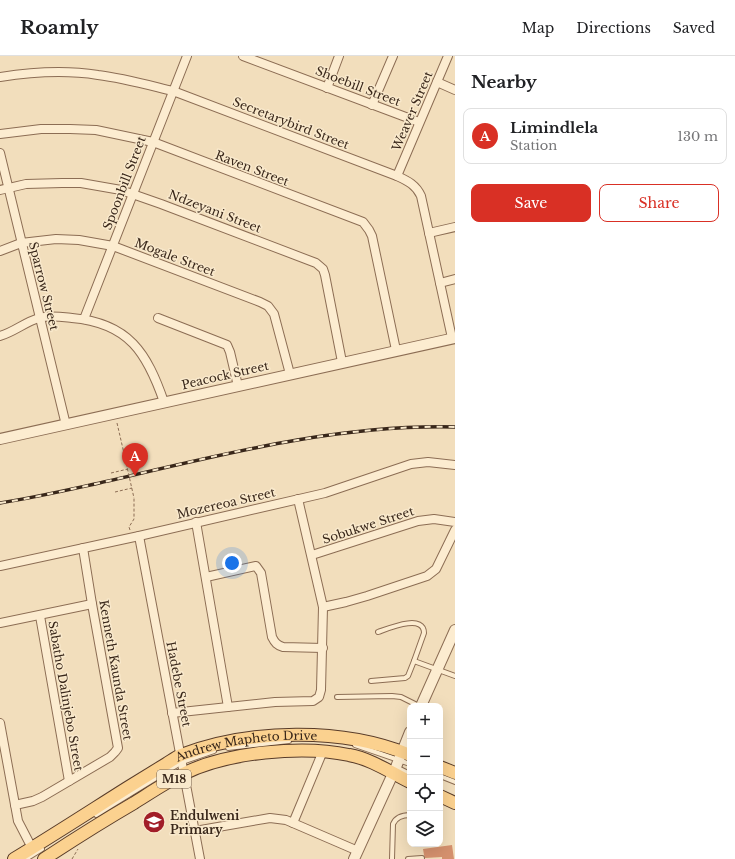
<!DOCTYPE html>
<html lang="en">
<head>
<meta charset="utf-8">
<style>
  body { margin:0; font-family:"Libre Baskerville",serif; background:#f2f2f2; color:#202124 }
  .controls { position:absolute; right:12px; bottom:12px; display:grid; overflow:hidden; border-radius:8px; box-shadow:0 4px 16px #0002 }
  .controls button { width:36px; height:36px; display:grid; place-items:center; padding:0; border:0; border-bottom:1px solid #e0e0e0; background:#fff; color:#202124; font:20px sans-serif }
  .you { position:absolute; left:232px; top:507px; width:14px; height:14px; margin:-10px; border:3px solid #fff; border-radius:50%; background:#1a73e8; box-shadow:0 0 0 6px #1a73e833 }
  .badge { display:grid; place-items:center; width:26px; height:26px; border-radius:50%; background:#d93025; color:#fff; font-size:13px; font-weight:700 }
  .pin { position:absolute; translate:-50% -33px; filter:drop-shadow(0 1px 2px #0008) }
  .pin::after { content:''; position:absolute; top:21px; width:14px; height:12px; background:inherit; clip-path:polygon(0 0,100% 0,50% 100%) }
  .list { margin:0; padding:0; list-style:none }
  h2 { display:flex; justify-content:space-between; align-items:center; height:52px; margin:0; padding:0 16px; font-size:17px }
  h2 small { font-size:13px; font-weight:400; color:#757577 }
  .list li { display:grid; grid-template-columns:26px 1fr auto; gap:12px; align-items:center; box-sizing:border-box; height:56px; margin:0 8px 8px; padding:0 8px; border:1px solid #e0e0e0; border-radius:8px }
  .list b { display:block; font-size:15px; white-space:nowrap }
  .list p { margin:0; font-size:13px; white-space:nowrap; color:#757577 }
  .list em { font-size:13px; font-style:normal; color:#757577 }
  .actions { display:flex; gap:8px; padding:12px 16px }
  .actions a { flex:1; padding:9px 0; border:1px solid #d93025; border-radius:8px; text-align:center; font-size:14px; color:#d93025 }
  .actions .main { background:#d93025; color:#fff }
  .icon { flex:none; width:22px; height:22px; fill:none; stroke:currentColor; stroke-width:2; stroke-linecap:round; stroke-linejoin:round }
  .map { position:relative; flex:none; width:455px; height:803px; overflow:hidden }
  header { display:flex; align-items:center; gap:24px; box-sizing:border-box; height:56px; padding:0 20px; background:#fff; border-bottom:1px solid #e0e0e0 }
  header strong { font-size:19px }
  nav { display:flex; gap:22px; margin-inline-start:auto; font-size:14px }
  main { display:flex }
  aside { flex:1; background:#fff }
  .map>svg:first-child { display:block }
  .building { fill:#d5916e }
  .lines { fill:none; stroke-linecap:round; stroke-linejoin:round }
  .service-casing { stroke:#8c6d54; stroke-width:6 }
  .minor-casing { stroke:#8c6d54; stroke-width:10 }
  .tertiary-casing { stroke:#8c6d54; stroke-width:12 }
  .primary-casing { stroke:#593c29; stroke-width:14 }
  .path { stroke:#8c6d54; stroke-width:1; stroke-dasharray:3 2; stroke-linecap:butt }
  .service { stroke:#fcecd0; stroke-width:4 }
  .minor { stroke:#fcecd0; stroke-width:8 }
  .tertiary { stroke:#fcecd0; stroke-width:10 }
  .primary { stroke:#fbd18f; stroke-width:12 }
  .rail-casing { stroke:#39271a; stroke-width:3.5 }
  .rail { stroke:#f9e9cc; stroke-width:2; stroke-dasharray:6; stroke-linecap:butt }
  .path-bridge { stroke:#8c6d54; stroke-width:1; stroke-dasharray:3 2; stroke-linecap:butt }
  .labels { text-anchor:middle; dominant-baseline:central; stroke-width:3; stroke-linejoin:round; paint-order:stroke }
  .shield { fill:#f9e9cc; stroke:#73614f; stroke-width:1 }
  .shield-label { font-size:11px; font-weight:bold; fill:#39271a }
  .street-label { font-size:12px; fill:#39271a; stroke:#f9e9cc }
  .poi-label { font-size:12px; font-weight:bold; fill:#39271a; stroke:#f9e9cc; text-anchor:start }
</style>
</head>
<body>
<header>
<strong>Roamly</strong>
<nav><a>Map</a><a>Directions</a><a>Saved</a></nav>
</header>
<main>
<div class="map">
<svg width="455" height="803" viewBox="0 0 455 803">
  <rect width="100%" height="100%" fill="#f2debc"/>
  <polygon class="building" points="452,789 454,803 442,803 442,801 425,802 424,799 423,793"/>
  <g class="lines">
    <g class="service-casing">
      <g id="service">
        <path d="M 378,576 C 387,573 424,557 424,577 L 414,605"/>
        <polyline points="371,625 405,622 408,620 414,605 455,620"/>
        <polyline points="337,641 392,640 401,641 419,650"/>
        <polyline points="355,689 410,708"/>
        <polyline points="228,692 289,685"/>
        <polyline points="396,711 410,718"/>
        <polyline points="440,720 455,726"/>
        <polyline points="96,759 182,706 214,695"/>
        <polyline points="26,803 42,793"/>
        <path d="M 392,803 L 393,768 C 396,761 403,759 410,759"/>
        <polyline points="408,803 422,802"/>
      </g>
    </g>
    <g class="minor-casing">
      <g id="minor">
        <polyline points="243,0 419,66"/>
        <path d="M 0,21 C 32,16 66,14 98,19 C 123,22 148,29 173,35 L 397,120 C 408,125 416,129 421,140 L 452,282"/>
        <polyline points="437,26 455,34"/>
        <polyline points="327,32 339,0"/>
        <polyline points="372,49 393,0"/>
        <polyline points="0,78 41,73 70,73 96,74 153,86 363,166 369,174 372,180 396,294"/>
        <polyline points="0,97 66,369"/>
        <polyline points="397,120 448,0"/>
        <polyline points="0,134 26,128 62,127 81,127 121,134 161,148 316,207 323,213 325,219 342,306"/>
        <polyline points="429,177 455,171"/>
        <polyline points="0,195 21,187 56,183 79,184 113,190 260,246 268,250 274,258 290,318"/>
        <polyline points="440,227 455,223"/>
        <polyline points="158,262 227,289 230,296 238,330"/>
        <polyline points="84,263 187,0"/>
        <path d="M 0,280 C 14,276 25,266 39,262 C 49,259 62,261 72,262 C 129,267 147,297 164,346"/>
        <polyline points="196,466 228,651"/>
        <polyline points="139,480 200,803"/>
        <polyline points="312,499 418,465 434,463 455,466"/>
        <polyline points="0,510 139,480 325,437 411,408 428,406 455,409"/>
        <path d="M 206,521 L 256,510 L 261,517 L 272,581 C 275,587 277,589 283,591 L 323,592"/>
        <polyline points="323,551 346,546 367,540 427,520 436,513 455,474"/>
        <polyline points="40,560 69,725"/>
        <polyline points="0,567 92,548"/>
        <polyline points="172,657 275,646 313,645 319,641 321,634 323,551 298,443"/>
        <polyline points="0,667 18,765 32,792"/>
        <polyline points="15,749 33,745 42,741 110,701 115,696 118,692 92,548 83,492"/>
        <polyline points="293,767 323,695"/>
        <polyline points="195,775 270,762 286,764 358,795"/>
      </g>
    </g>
    <g class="tertiary-casing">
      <g id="tertiary">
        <polyline points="0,383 455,282"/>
        <polyline points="421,650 455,574"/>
        <polyline points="354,803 396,711 410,676"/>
      </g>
    </g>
    <g class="primary-casing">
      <g id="primary">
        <polyline points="440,711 455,717"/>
        <polyline points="440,740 455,747"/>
        <path id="s1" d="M 14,803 C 52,780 89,756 127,732 C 140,724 153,716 166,708 C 171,705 176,701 181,699 C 250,673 342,671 410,699"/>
        <path d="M 44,803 C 73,784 103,765 134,747 C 150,737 166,726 183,718 C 226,696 303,689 349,699 C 371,703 390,716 410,726"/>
      </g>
    </g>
    <g class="path">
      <polyline points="117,367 123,393"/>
      <polyline points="111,417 128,413"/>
      <polyline points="115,436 132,432"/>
      <polyline points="130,474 129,471 134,463 134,442"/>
      <polyline points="72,803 78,793"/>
    </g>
    <use href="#service" class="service"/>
    <use href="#minor" class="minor"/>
    <use href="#tertiary" class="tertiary"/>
    <use href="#primary" class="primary"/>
    <g class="rail-casing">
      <path id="rail" d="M 0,447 C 32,442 63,435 95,428 C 213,401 333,368 455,371"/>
    </g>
    <use href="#rail" class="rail"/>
    <polyline class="path-bridge" points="123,393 134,442"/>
  </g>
  <defs>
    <g id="school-disc" transform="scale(1.15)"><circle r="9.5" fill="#a11d28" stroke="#f9e9cc"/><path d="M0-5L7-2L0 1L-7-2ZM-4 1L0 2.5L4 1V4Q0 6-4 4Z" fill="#fff"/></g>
  </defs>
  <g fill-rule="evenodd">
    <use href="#school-disc" x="154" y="766"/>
  </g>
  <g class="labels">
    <rect class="shield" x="157" y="714" width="34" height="18" rx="3"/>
    <g class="shield-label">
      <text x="174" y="723">M18</text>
    </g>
    <g class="street-label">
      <text transform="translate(358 30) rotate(21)">Shoebill Street</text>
      <text transform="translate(412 55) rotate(-67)">Weaver Street</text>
      <text transform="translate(291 67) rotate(21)">Secretarybird Street</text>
      <text transform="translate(252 112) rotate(21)">Raven Street</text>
      <text transform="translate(124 127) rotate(-69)">Spoonbill Street</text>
      <text transform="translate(215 155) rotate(21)">Ndzeyani Street</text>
      <text transform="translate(175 201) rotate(21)">Mogale Street</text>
      <text transform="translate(44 230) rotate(76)">Sparrow Street</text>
      <text transform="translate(225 319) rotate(-13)">Peacock Street</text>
      <text transform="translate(226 447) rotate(-13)">Mozereoa Street</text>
      <text transform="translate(368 469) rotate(-18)">Sobukwe Street</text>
      <text transform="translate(116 614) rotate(80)">Kenneth Kaunda Street</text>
      <text transform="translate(179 628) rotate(79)">Hadebe Street</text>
      <text transform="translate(66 640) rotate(80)">Sabatho Dalinjebo Street</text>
      <text stroke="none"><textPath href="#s1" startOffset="263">Andrew Mapheto Drive</textPath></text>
    </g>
    <g class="poi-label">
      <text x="170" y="759">Endulweni<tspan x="170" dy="14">Primary</tspan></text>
    </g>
  </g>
</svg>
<div class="controls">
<button>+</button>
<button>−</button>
<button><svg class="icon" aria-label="locate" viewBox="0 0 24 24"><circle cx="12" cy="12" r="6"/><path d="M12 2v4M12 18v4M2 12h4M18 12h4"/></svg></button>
<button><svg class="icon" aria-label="layers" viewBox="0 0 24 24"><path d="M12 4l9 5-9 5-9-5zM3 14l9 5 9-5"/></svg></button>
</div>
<div class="you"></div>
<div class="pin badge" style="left:135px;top:420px">A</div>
</div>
<aside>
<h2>Nearby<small></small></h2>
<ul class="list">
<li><span class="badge">A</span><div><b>Limindlela</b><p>Station</p></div><em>130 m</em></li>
</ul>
<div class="actions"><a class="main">Save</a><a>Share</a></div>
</aside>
</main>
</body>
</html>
